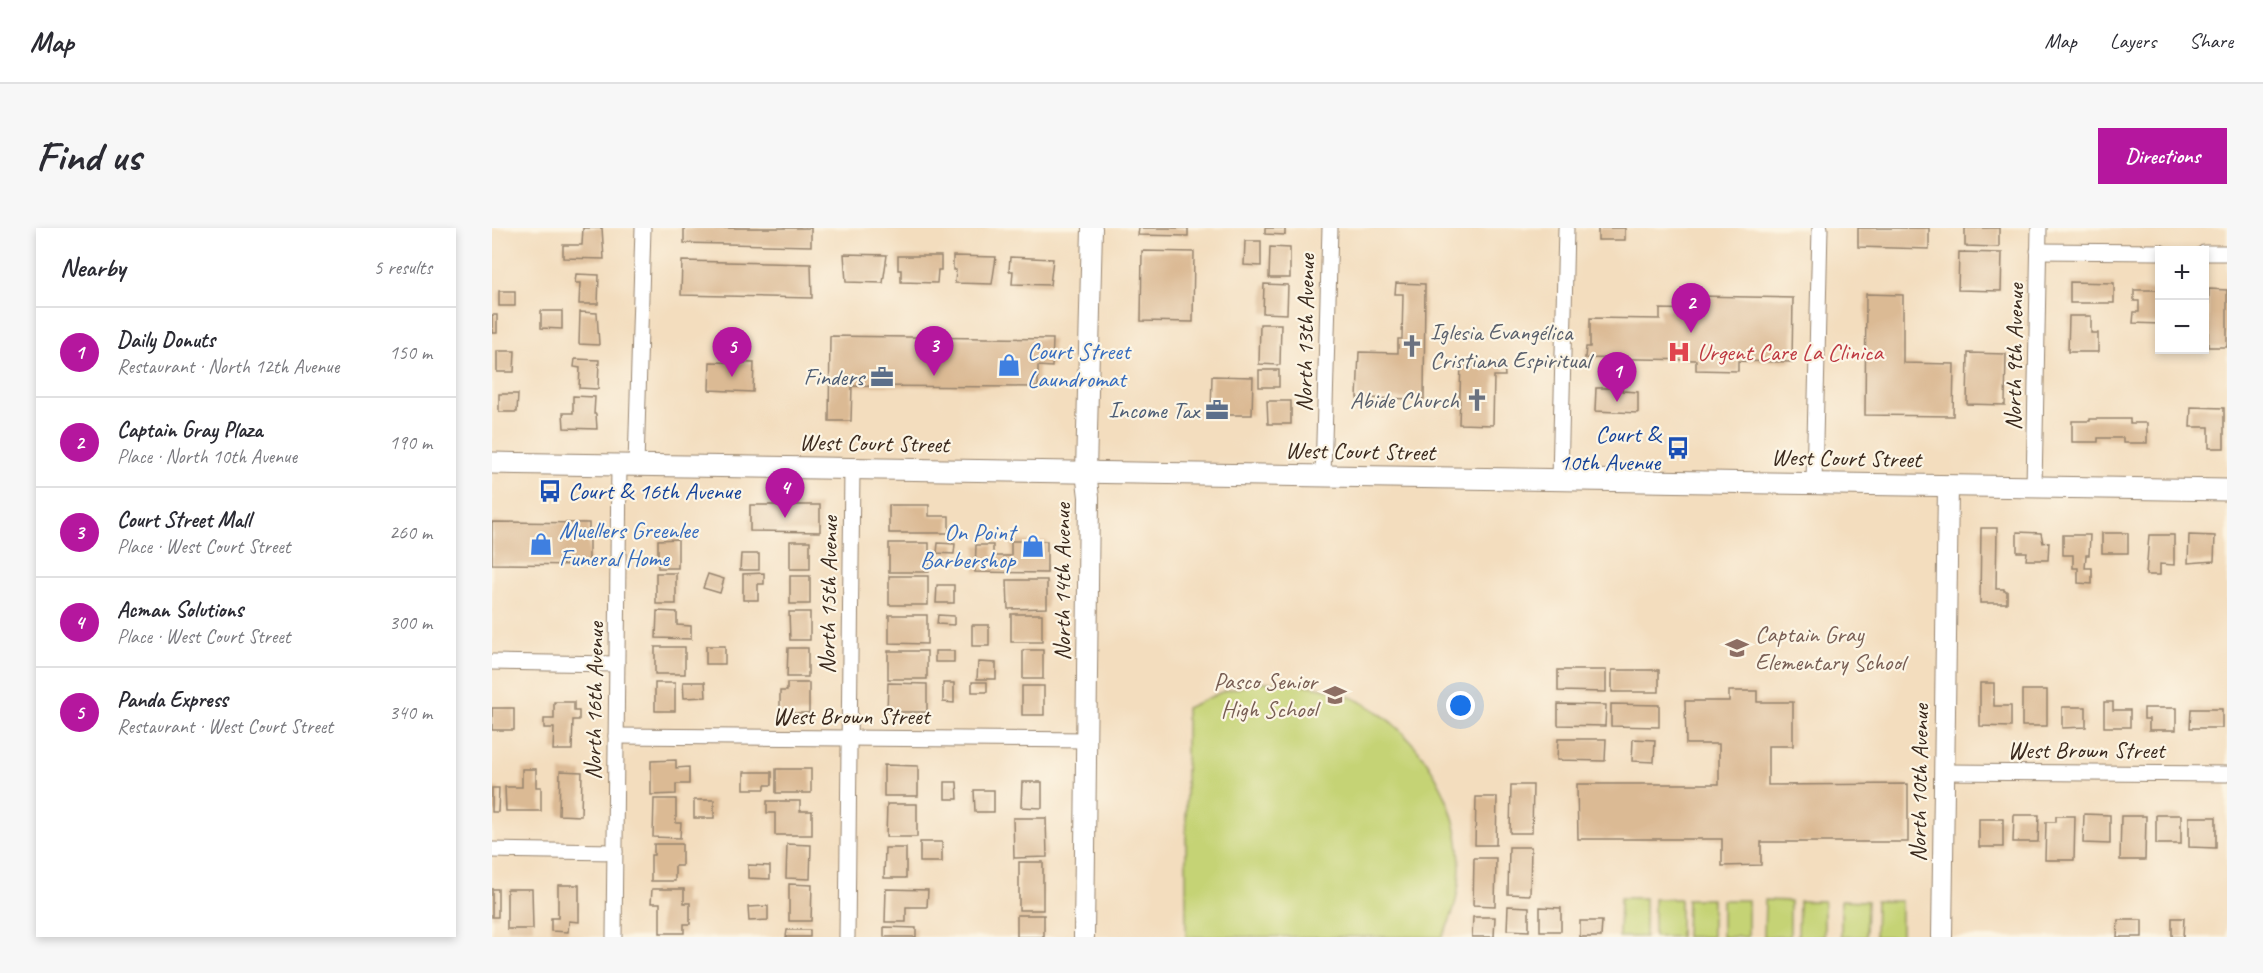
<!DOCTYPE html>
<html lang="en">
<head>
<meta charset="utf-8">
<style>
  body { margin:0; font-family:Caveat,sans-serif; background:#f7f7f7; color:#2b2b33 }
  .controls { position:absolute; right:18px; top:18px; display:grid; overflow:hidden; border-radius:0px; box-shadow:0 3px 9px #0003 }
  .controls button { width:54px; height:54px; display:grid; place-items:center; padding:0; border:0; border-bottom:2px solid #e1e1e2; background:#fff; color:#2b2b33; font:30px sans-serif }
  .you { position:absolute; left:969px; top:478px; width:21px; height:21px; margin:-15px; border:4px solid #fff; border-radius:50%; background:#1a73e8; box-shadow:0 0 0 9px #1a73e833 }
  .badge { display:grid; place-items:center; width:39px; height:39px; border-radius:50%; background:#b5179e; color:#fff; font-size:20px; font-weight:700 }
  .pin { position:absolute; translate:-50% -50px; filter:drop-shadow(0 2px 3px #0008) }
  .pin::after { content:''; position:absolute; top:32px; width:21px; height:18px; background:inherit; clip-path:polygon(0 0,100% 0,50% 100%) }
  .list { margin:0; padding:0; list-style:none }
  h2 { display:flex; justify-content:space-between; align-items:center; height:78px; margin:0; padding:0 24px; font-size:26px }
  h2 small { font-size:20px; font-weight:400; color:#7c7c81 }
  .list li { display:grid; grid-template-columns:39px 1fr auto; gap:18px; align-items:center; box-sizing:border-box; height:90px; padding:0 24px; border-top:2px solid #e1e1e2 }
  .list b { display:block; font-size:22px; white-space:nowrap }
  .list p { margin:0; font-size:20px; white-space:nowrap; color:#7c7c81 }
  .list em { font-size:20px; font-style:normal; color:#7c7c81 }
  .map { position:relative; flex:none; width:1735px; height:709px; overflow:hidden; border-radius:0px }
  header { display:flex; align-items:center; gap:36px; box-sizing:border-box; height:84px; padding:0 30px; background:#fff; border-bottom:2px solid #e1e1e2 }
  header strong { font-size:28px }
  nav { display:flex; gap:33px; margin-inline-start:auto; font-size:21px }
  .intro { display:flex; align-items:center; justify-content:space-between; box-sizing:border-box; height:144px; padding:0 36px }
  h1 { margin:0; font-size:42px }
  .button { padding:15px 27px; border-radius:0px; background:#b5179e; color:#fff; font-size:21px; font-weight:700 }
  main { display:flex; gap:36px; padding:0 36px }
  aside { flex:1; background:#fff; border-radius:0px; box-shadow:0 3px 9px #0003 }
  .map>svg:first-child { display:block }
  .green { fill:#c5d374; stroke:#807e49; stroke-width:1.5 }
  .building { fill:#dbba94 }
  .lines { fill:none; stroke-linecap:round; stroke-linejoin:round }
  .minor-casing { stroke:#97846e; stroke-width:17 }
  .tertiary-casing { stroke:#97846e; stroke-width:22 }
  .secondary-casing { stroke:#97846e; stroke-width:23 }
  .minor { stroke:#fff; stroke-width:15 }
  .tertiary { stroke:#fff; stroke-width:20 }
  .secondary { stroke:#fff; stroke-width:21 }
  .labels { text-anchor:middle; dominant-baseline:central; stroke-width:4.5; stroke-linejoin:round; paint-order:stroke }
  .worship-label { font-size:24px; fill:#5b616d; stroke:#fcf5e5; text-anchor:start }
  .street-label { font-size:24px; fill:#3b2a1e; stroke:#fcf5e5 }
  .shop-label { font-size:24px; fill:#366cbe; stroke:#fcf5e5; text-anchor:start }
  .health-label { font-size:24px; fill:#be3a42; stroke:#fcf5e5; text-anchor:start }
  .service-label { font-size:24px; fill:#4e5e75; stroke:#fcf5e5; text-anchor:end }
  .transit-label { font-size:24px; fill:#164399; stroke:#fcf5e5; text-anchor:end }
  .education-label { font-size:24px; fill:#785e54; stroke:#fcf5e5; text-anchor:start }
</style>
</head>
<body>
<header>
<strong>Map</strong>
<nav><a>Map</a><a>Layers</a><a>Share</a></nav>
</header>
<div class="intro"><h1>Find us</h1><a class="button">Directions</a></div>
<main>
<aside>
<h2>Nearby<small>5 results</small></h2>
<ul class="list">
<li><span class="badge">1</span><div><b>Daily Donuts</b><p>Restaurant · North 12th Avenue</p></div><em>150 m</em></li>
<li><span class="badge">2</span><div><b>Captain Gray Plaza</b><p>Place · North 10th Avenue</p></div><em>190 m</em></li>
<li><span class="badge">3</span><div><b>Court Street Mall</b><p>Place · West Court Street</p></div><em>260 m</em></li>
<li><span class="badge">4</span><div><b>Acman Solutions</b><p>Place · West Court Street</p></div><em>300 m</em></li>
<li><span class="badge">5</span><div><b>Panda Express</b><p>Restaurant · West Court Street</p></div><em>340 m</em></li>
</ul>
</aside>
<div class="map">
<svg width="1735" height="709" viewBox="0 0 1735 709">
  <rect width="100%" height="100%" fill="#fcf5e5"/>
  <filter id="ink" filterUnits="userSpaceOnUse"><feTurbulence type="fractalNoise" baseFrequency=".0167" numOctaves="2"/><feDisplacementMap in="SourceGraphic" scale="12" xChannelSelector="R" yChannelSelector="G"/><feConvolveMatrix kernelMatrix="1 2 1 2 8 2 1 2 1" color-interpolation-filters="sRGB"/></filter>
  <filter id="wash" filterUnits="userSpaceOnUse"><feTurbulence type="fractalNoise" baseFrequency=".008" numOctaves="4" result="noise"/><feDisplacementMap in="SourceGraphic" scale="24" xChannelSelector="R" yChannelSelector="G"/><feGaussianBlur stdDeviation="1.35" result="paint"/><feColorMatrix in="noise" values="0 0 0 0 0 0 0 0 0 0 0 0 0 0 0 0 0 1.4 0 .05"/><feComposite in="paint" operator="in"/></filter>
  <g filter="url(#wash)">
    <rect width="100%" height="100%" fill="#f3ddbe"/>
    <g class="green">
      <path d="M 770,454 C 804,454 840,458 871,475 C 950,518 995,627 950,709 L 694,709 L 694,480 L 732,463 Z"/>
      <polygon points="1128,670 1153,670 1153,709 1127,709"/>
      <rect x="1162" y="671" width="26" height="38"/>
      <polygon points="1195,671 1220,671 1220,709 1194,709"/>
      <rect x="1230" y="672" width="26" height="37"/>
      <polygon points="1273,672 1298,673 1298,709 1272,709"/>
      <polygon points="1349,672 1375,673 1374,709 1349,709"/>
      <polygon points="1307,673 1332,673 1332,709 1306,709"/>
      <polygon points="1384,673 1409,673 1409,709 1383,709"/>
    </g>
    <g id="blocks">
      <g class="building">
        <polygon points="91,0 110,0 112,31 71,30 71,17 90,17"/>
        <polygon points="192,0 319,0 319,18 192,15"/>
        <polygon points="647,0 696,0 696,8 646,7"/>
        <polygon points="773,0 793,0 793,7 773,6"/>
        <rect x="1106" y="0" width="27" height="12"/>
        <polygon points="1366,0 1437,0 1437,21 1366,19"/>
        <polygon points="1473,0 1507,0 1507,19 1473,18"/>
        <polygon points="753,13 769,13 769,38 752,37"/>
        <polygon points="778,19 798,20 798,50 777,50"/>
        <polygon points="650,23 702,24 701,94 649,93"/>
        <polygon points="1467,24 1510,25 1509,63 1466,62"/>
        <polygon points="352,26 395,27 391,55 354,54"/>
        <polygon points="406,28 449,28 449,42 446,42 445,55 409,54 409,42 406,42"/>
        <polygon points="461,28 504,29 500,56 463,55 464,42 461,42"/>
        <polygon points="518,29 561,31 558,57 520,56 521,43 517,43"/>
        <polygon points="190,33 319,36 320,70 189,67"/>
        <polygon points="84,46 107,47 106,76 87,76 88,55 83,55"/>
        <polygon points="1578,54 1622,55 1622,75 1578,75"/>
        <polygon points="904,55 933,56 932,171 865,170 867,124 906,125 906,111 910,111 911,66 903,66"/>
        <polygon points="772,56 796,57 795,86 771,85"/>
        <polygon points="1717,61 1735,62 1735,119 1716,119"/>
        <polygon points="1642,62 1668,62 1668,96 1641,95 1642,84 1647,84 1647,73 1642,73"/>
        <rect x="7" y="63" width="16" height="15"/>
        <polygon points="1374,66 1411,67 1411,135 1462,136 1461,188 1373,187"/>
        <polygon points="1206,68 1301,70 1300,134 1246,133 1246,143 1204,142 1204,132 1093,130 1094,119 1098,119 1098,90 1168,91 1168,81 1206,82"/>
        <polygon points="49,83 70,83 70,101 49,100"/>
        <polygon points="88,84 105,85 107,117 87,116"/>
        <rect x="0" y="87" width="5" height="18"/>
        <polygon points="1577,88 1599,88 1599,105 1606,105 1606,124 1576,124"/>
        <polygon points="768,96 789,96 788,137 767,136"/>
        <polygon points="338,108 561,111 560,139 546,138 546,159 360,158 359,193 337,193"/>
        <polygon points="5,123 23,123 22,144 5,144"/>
        <polygon points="1476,125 1514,126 1513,177 1475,176"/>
        <polygon points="83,131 107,132 106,161 87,160 88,140 82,139"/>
        <polygon points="218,134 262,135 261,164 217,162"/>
        <polygon points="969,135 1012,136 1013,148 1002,148 1001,197 967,196"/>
        <rect x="767" y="142" width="20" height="17"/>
        <polygon points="720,148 761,149 760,187 719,187"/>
        <polygon points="1104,160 1130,160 1130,163 1146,164 1146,185 1103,183"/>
        <polygon points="7,166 26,166 25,184 7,184"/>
        <polygon points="81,168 103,169 102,186 104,186 105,201 72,200 71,185 81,185"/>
        <polygon points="775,173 799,173 799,196 776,196"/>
        <polygon points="1699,179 1732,180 1732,220 1717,220 1717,199 1698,199"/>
        <polygon points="1598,191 1638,191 1638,195 1655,195 1655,215 1631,215 1631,210 1606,210 1606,214 1580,214 1580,193 1598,193"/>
        <polygon points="258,277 328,277 328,304 258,303"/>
        <polygon points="397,277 437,277 437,288 457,288 457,305 397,305"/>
        <polygon points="0,294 97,295 97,337 0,336"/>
        <polygon points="1489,300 1505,300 1504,361 1512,361 1512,363 1515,363 1515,375 1488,375"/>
        <polygon points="1525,304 1549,305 1551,315 1557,314 1556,332 1534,332 1535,324 1525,324"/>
        <rect x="1610" y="305" width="26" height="20"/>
        <polygon points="1571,307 1598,307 1597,327 1594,327 1593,340 1600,340 1600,356 1586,355 1586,340 1581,340 1581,327 1571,327"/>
        <polygon points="1657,307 1682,307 1682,337 1668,336 1668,347 1654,347"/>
        <polygon points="1697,307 1723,308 1722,333 1696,335"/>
        <polygon points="186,311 186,340 166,340 166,312"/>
        <rect x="298" y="313" width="20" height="28"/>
        <polygon points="519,313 555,313 555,345 483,344 484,317 501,317 501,328 519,328"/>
        <rect x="397" y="315" width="40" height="29"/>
        <polygon points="446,315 463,316 462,326 445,325"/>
        <polygon points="249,326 267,326 267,342 248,342"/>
        <rect x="164" y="345" width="20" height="31"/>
        <polygon points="272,345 272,356 266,356 266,372 251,372 251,346"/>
        <polygon points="216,346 232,351 228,365 211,360"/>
        <rect x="298" y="348" width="20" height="28"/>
        <rect x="397" y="348" width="39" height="29"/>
        <polygon points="515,352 555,352 555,380 516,381"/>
        <polygon points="445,357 462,357 462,375 444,375"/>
        <polygon points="165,383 185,384 185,397 199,398 199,411 164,410"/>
        <polygon points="297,384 318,384 318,412 298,412"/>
        <rect x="519" y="386" width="31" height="28"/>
        <polygon points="397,387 435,387 435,416 397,415"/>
        <polygon points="446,387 462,388 462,397 445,396"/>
        <rect x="480" y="397" width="17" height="21"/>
        <rect x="214" y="418" width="19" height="18"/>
        <rect x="163" y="419" width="30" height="27"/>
        <polygon points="296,420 316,420 316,449 295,449"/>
        <rect x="531" y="422" width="20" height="29"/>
        <rect x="396" y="423" width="39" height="28"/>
        <rect x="443" y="423" width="19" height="11"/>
        <polygon points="486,434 504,435 504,451 485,451"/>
        <polygon points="1066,442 1114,442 1114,464 1066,463"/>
        <rect x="1120" y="442" width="47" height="22"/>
        <polygon points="191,454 213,454 214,469 192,470"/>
        <rect x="480" y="454" width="15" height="10"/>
        <rect x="163" y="455" width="20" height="28"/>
        <polygon points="295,455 317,455 317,485 288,485 288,463 295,463"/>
        <polygon points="396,455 435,456 435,484 395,484"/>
        <polygon points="451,455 462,455 462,475 451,474"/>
        <polygon points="1488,455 1502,455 1502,478 1519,478 1519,499 1488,498"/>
        <rect x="530" y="458" width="22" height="29"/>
        <rect x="1530" y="462" width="25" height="36"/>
        <polygon points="1237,463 1265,463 1265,474 1301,474 1301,518 1276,518 1276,557 1416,556 1416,614 1269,614 1269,637 1230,638 1230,611 1086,611 1085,556 1227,556 1227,516 1194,516 1193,473 1237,473"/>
        <polygon points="62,474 82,474 82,483 87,483 87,492 81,492 80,522 61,522 62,500 52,500 52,491 62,491"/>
        <polygon points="1612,474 1621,474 1621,482 1638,482 1638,499 1612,499"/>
        <polygon points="1066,476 1114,477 1113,498 1066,497"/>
        <polygon points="1119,476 1167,477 1167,499 1119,498"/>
        <polygon points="1570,479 1594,479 1594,499 1570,500"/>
        <rect x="0" y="480" width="22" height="22"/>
        <polygon points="1652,480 1684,480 1684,502 1657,502 1657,491 1652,491"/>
        <polygon points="1699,481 1730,481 1730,500 1698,500"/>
        <polygon points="1066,511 1114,511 1113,533 1065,532"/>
        <polygon points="1141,511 1163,512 1162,534 1140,533"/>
        <polygon points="184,532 184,540 197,539 197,556 184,556 184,566 159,567 159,533"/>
        <polygon points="392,537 426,538 426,568 392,568"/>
        <polygon points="30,541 44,541 44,559 49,559 49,583 14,583 13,559 30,559"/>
        <rect x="284" y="541" width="35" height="24"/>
        <polygon points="68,543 90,544 89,588 67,587"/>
        <polygon points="252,544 280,544 280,557 273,557 273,561 252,561"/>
        <polygon points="453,554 465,554 466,571 453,571"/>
        <polygon points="530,554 550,554 550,580 529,579"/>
        <polygon points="1019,557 1041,557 1040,605 1018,605"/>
        <polygon points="0,560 7,560 6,584 0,584"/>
        <polygon points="482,562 502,562 502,584 483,584"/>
        <polygon points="984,569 1005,569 1004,617 983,617"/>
        <polygon points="162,571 184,571 184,595 189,595 188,610 161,609"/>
        <rect x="202" y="572" width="20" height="18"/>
        <polygon points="275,573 308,573 308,583 320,583 320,607 283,607 283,585 275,585"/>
        <polygon points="395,576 425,576 425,609 394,609"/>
        <polygon points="1592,586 1618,587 1618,616 1591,615"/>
        <polygon points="1522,587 1547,587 1546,614 1521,614"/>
        <rect x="1664" y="587" width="25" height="29"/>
        <polygon points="1564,588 1583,588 1582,632 1553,632 1554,594 1564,594"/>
        <polygon points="1629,588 1654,588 1653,632 1628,632"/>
        <polygon points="1697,589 1724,589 1724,620 1697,619"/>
        <polygon points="521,590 554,590 555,629 522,630"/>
        <rect x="1487" y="591" width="24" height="28"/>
        <rect x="428" y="614" width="22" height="20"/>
        <polygon points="162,616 190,616 190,638 183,638 183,653 159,653 159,627 162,627"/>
        <polygon points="295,616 319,617 318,651 294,650"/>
        <polygon points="1017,619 1039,619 1038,667 1016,666"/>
        <polygon points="393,620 414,620 414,650 392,650"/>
        <polygon points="982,630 1004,630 1003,678 981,677"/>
        <rect x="527" y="634" width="24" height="48"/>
        <polygon points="256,637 278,638 278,651 256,650"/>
        <polygon points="297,656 320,657 319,693 297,693"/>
        <polygon points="66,657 87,657 87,694 77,693 76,704 59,703 59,690 66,690"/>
        <rect x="0" y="661" width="6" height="28"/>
        <polygon points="15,661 40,661 41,701 15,701"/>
        <polygon points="160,661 192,661 192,675 198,675 198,696 192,696 192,705 168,705 168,675 159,675"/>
        <polygon points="394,661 436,662 435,679 414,679 414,694 393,694"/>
        <polygon points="276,678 276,692 257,693 256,679"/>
        <polygon points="1016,678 1037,679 1037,703 1015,702"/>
        <polygon points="1048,679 1069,680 1069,703 1048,703"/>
        <rect x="525" y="687" width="27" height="22"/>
        <polygon points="981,689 1003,689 1002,709 980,709"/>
        <polygon points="1680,690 1692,690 1691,709 1680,709"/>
        <polygon points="1626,692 1650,692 1650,709 1625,709"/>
        <polygon points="1088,693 1110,693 1109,709 1088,709"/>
        <polygon points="392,699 424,700 424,709 392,709"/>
        <polygon points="295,702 318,702 318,709 294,709"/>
      </g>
    </g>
  </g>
  <g filter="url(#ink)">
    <use href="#blocks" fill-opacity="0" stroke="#97846e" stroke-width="1.5"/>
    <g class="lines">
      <g class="minor-casing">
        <g id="minor">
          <polyline points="1546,23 1668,24"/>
          <polyline points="1712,25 1735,25"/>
          <polyline points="144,237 151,0"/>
          <polyline points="831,248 838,0"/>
          <polyline points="1068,251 1074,0"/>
          <polyline points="1322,255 1328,0"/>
          <polyline points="1542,259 1547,0"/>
          <polyline points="0,434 125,436"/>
          <polyline points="124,508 595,512"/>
          <polyline points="1452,544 1735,546"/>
          <polyline points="0,622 123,624"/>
          <polyline points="122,709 127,237"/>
          <polyline points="355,709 360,241"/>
        </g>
      </g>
      <g class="tertiary-casing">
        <g id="tertiary">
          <polyline points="592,709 597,269 594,244 600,0"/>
          <polyline points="1450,709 1456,258"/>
        </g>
      </g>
      <g class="secondary-casing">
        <polyline id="secondary" points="0,235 1735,262"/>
      </g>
      <use href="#minor" class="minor"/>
      <use href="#tertiary" class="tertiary"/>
      <use href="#secondary" class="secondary"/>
    </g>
  </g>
  <defs>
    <g id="church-bare" transform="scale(1.8)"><path d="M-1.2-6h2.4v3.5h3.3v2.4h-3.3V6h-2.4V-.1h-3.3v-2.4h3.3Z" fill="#6b7280" stroke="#fcf5e5" stroke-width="2.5" paint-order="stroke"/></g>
    <g id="hospital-bare" transform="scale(1.8)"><path d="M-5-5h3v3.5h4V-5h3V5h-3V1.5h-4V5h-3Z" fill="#e0444e" stroke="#fcf5e5" stroke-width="2.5" paint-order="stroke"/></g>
    <g id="shop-bare" transform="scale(1.8)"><path d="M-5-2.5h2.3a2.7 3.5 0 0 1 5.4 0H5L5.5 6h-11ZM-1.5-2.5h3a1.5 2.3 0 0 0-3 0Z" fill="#3f7fe0" stroke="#fcf5e5" stroke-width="2.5" paint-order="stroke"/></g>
    <g id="office-bare" transform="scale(1.8)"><path d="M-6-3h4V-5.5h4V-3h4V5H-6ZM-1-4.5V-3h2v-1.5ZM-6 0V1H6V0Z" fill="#5c6f8a" stroke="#fcf5e5" stroke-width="2.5" paint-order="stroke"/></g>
    <g id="bus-bare" transform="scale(1.8)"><path d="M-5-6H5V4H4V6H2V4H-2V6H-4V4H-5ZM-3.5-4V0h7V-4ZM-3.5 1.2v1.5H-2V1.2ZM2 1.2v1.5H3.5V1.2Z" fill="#1a4fb4" stroke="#fcf5e5" stroke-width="2.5" paint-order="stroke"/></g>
    <g id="school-bare" transform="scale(1.8)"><path d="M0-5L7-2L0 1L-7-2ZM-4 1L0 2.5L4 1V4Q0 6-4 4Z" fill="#8d6e63" stroke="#fcf5e5" stroke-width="2.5" paint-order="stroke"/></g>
  </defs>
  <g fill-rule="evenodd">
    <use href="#church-bare" x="920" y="118"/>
    <use href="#hospital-bare" x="1187" y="124"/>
    <use href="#shop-bare" x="517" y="137"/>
    <use href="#office-bare" x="390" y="149"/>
    <use href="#church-bare" x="985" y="172"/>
    <use href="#office-bare" x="725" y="182"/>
    <use href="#bus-bare" x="1186" y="220"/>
    <use href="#bus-bare" x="58" y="263"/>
    <use href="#shop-bare" x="49" y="316"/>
    <use href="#shop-bare" x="541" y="318"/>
    <use href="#school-bare" x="1245" y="420"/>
    <use href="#school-bare" x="843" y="467"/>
  </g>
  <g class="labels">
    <g class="worship-label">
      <text x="938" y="104">Iglesia Evangélica<tspan x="938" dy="28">Cristiana Espiritual</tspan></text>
      <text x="967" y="172" text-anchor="end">Abide Church</text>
    </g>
    <g class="street-label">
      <text transform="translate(813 105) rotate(-89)">North 13th Avenue</text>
      <text transform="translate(1522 129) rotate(-89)">North 9th Avenue</text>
      <text transform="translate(382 215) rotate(1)">West Court Street</text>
      <text transform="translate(868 223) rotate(1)">West Court Street</text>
      <text transform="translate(1354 230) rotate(1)">West Court Street</text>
      <text transform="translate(570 354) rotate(-90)">North 14th Avenue</text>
      <text transform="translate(336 367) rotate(-89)">North 15th Avenue</text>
      <text transform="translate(102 473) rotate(-89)">North 16th Avenue</text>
      <text x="359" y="488">West Brown Street</text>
      <text x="1594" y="522">West Brown Street</text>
      <text transform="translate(1427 555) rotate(-89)">North 10th Avenue</text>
    </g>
    <g class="shop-label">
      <text x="535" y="123">Court Street<tspan x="535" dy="28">Laundromat</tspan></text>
      <text x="67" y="302">Muellers Greenlee<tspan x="67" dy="28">Funeral Home</tspan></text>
      <text x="523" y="304" text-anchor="end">On Point<tspan x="523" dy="28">Barbershop</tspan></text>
    </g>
    <g class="health-label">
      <text x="1205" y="124">Urgent Care La Clinica</text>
    </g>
    <g class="service-label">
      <text x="372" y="149">Finders</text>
      <text x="707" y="182">Income Tax</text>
    </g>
    <g class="transit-label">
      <text x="1168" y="206">Court &amp;<tspan x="1168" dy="28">10th Avenue</tspan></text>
      <text x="76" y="263" text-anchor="start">Court &amp; 16th Avenue</text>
    </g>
    <g class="education-label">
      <text x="1263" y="406">Captain Gray<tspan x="1263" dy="28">Elementary School</tspan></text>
      <text x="825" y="453" text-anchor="end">Pasco Senior<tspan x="825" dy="28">High School</tspan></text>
    </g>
  </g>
</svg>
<div class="controls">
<button>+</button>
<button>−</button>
</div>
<div class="you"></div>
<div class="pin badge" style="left:1125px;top:174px">1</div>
<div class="pin badge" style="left:1199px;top:105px">2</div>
<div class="pin badge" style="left:442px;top:148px">3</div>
<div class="pin badge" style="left:293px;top:290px">4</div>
<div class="pin badge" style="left:240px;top:149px">5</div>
</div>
</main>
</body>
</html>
